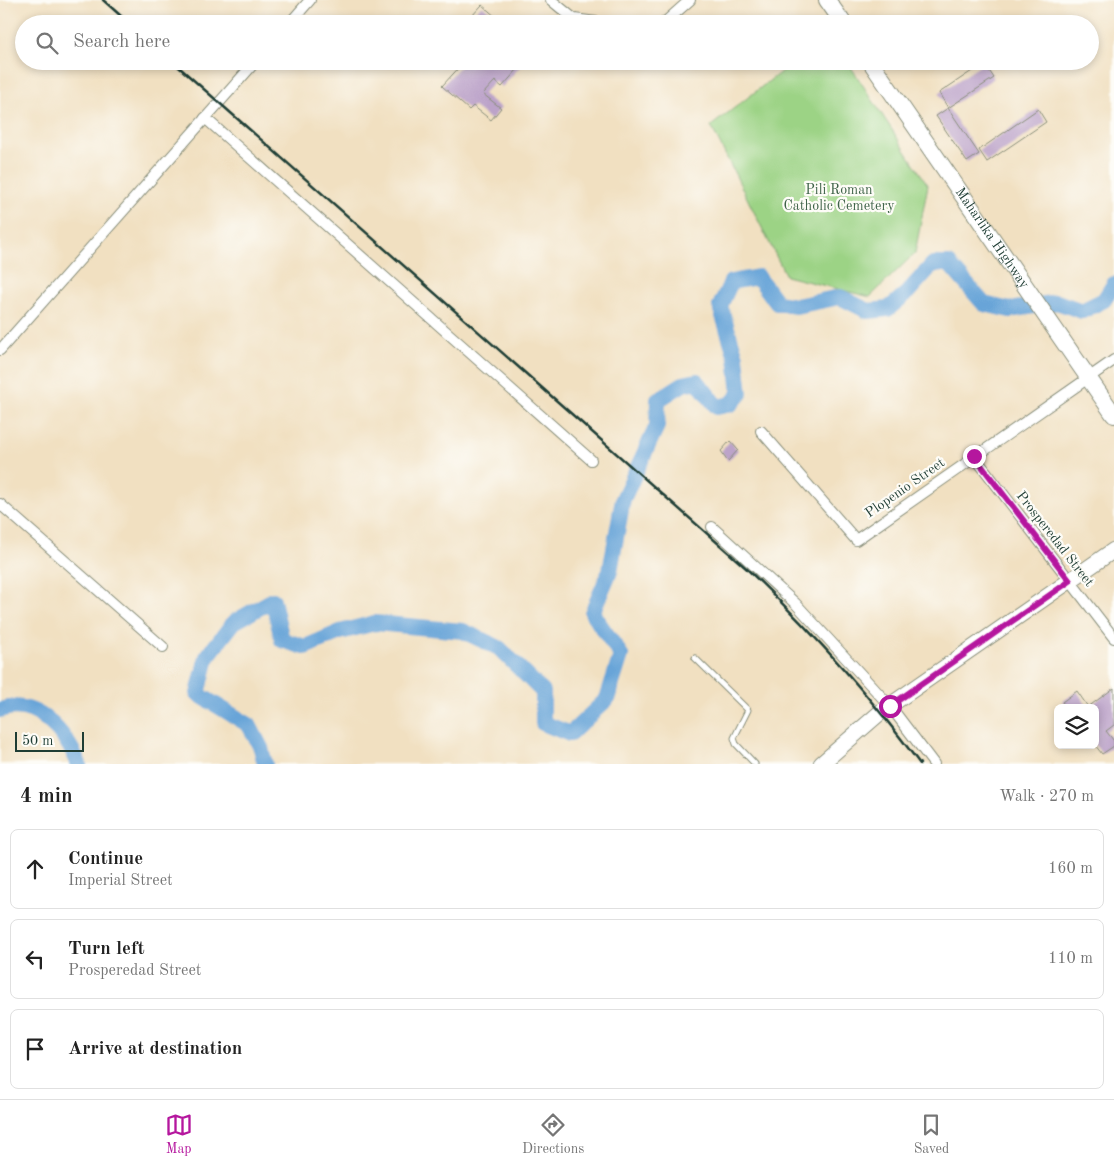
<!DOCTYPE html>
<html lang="en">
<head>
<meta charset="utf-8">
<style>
  body { margin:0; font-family:"Old Standard TT",serif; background:#f6f6f6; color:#222 }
  .controls { position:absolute; right:15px; bottom:15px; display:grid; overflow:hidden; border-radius:8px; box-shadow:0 2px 8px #0003 }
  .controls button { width:45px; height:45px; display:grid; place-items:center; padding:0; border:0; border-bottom:1px solid #e0e0e0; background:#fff; color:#222; font:25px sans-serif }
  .scale { position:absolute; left:15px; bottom:12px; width:69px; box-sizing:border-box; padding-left:5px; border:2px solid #1f3d34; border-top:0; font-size:14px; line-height:18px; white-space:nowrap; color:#1f3d34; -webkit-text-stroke:4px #fdfcf7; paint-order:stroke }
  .stop { position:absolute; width:15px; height:15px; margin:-11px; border:4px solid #b5179e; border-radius:50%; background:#fff }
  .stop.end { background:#b5179e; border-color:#fff; box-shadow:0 1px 5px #0008 }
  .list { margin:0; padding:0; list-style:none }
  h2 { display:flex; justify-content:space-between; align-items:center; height:65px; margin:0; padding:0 20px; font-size:21px }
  h2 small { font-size:16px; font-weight:400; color:#767676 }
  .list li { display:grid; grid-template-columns:32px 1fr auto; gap:15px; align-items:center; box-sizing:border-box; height:80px; margin:0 10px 10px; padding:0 10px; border:1px solid #e0e0e0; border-radius:8px }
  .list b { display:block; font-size:19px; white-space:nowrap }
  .list p { margin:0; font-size:16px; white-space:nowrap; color:#767676 }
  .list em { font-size:16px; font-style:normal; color:#767676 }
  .icon { flex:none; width:28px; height:28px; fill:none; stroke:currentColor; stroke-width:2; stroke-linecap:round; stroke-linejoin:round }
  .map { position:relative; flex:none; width:1114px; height:764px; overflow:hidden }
  .search { position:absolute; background:#fff; box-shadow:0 2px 8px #0003; left:15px; right:15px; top:15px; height:55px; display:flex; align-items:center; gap:12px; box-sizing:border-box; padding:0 18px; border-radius:28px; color:#767676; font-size:19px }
  .sheet { height:335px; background:#fff }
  nav { display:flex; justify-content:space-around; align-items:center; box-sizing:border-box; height:70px; border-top:1px solid #e0e0e0; background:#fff; font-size:14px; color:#767676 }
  nav a { display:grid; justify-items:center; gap:2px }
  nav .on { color:#b5179e }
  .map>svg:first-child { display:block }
  .green { fill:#9cd385; stroke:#5e885c }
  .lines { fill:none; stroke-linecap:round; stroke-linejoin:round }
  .river { stroke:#67a4d8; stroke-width:16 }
  .building { fill:#bca3c9 }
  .lane-casing { stroke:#888e7a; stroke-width:7 }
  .street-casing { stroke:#888e7a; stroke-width:12 }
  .secondary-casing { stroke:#888e7a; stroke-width:17 }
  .primary-casing { stroke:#888e7a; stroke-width:18 }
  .lane { stroke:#fff; stroke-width:5 }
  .street { stroke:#fff; stroke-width:10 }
  .secondary { stroke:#fff; stroke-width:15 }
  .primary { stroke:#fff; stroke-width:16 }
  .rail { stroke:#1f3d34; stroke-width:2.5 }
  .route { stroke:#b5179e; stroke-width:6 }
  .labels { text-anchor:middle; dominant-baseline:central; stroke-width:4.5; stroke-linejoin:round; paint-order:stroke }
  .park-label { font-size:14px; fill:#3e6248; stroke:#fdfcf7 }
  .street-label { font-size:14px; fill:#1f3d34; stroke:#fdfcf7 }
</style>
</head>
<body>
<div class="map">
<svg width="1114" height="764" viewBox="0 0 1114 764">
  <rect width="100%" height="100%" fill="#fdfcf7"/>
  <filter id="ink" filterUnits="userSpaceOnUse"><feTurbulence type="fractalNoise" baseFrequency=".02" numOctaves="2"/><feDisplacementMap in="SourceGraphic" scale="10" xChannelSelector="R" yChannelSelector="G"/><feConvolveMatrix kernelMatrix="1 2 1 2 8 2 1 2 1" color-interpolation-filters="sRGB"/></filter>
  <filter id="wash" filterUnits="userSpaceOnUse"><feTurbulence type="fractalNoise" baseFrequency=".0096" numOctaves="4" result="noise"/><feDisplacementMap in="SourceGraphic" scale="20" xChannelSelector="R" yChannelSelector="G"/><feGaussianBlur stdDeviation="1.12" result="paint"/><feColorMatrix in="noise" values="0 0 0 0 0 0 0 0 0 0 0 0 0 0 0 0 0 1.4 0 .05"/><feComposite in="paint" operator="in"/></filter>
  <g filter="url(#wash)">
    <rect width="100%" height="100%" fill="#f1e0c1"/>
    <polygon class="green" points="795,61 847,61 928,185 915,253 870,297 786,276 711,126"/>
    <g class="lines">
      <g class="river">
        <path d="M 0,710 C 37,697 66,734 79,764"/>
        <polyline points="265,764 261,748 249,725 198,694 207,657 234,622 273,600 282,640 305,647 340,632 375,623 463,631 499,648 543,692 543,723 570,734 607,699 621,655 592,613 610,571 623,499 657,426 658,400 683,384 697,381 717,407 731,404 740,394 736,357 720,306 731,282 758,277 777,303 796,306 840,297 868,311 888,309 907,293 933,264 949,264 984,304 1010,310 1057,302 1082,311 1104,300 1114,284"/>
      </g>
    </g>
    <g id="blocks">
      <g class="building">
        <polygon points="482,5 504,24 477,24 470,18"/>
        <polygon points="465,61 525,61 502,87 495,81 483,94 501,108 491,120 473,106 469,110 442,86"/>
        <polygon points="984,63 994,78 948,108 939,93"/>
        <polygon points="948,108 979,154 967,162 936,116"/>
        <polygon points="1038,109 1046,122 987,162 979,150"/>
        <polygon points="730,441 738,450 728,461 721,451"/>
        <polygon points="1114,688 1114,725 1106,731 1114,741 1114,746 1102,754 1095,745 1095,708 1067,708 1062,702 1077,691 1088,707"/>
      </g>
    </g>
  </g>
  <g filter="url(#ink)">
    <use href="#blocks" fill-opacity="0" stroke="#888e7a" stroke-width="1"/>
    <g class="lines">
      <g class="lane-casing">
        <polyline id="lane" points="695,658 748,710 734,738 736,744 755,764"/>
      </g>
      <g class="street-casing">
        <g id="street">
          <polyline points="551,0 574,19 611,24"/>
          <polyline points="289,24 310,0"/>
          <polyline points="663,24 690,0"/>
          <polyline points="205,118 591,460"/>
          <polyline points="0,350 256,61"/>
          <polyline points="761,431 856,540 1114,360"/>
          <polyline points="974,456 1114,638"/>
          <polyline points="0,504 163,647"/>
          <polyline points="712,527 795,603 890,706 934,764"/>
        </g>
      </g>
      <g class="secondary-casing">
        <polyline id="secondary" points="821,764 882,711 1114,550"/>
      </g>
      <g class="primary-casing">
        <g id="primary">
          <polyline points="827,0 844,24"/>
          <path id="s1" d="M 870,61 L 1114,415"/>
        </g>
      </g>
      <use href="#lane" class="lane"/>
      <use href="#street" class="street"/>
      <use href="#secondary" class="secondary"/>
      <use href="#primary" class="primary"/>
      <g class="rail">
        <polyline points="103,0 130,24"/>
        <path d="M 172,61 L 746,568 C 810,629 868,693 920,764"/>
      </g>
    </g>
  </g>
  <g class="lines" filter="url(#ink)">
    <polyline class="route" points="890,706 1070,581 974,456"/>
  </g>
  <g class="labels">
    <g class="park-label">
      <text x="839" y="190">Pili Roman<tspan x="839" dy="16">Catholic Cemetery</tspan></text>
    </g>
    <g class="street-label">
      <text stroke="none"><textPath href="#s1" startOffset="215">Maharlika Highway</textPath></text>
      <text transform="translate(905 488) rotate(-35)">Plopenio Street</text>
      <text transform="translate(1055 539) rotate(52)">Prosperedad Street</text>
    </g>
  </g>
</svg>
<div class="controls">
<button><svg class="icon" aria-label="layers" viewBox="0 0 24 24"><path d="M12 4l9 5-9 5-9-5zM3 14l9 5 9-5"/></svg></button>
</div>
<div class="scale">50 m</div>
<div class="stop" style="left:890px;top:706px"></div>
<div class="stop end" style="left:974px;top:456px"></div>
<div class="search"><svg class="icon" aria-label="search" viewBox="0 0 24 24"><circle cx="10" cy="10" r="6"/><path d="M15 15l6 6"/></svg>Search here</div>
</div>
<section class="sheet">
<h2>4 min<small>Walk · 270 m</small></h2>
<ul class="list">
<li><svg class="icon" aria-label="ahead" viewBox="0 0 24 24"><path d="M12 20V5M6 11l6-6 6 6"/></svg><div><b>Continue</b><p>Imperial Street</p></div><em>160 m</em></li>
<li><svg class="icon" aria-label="left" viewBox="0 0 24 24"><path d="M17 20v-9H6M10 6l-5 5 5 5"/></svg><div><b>Turn left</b><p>Prosperedad Street</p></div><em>110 m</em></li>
<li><svg class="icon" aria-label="arrive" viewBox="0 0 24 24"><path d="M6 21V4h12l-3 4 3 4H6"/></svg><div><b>Arrive at destination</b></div></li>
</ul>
</section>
<nav>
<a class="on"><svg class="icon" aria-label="map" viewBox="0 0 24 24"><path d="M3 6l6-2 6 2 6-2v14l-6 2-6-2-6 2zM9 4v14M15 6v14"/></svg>Map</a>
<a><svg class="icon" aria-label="directions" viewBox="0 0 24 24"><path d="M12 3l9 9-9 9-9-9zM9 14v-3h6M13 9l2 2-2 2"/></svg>Directions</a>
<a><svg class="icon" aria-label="saved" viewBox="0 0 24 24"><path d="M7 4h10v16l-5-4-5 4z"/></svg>Saved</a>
</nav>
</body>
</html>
